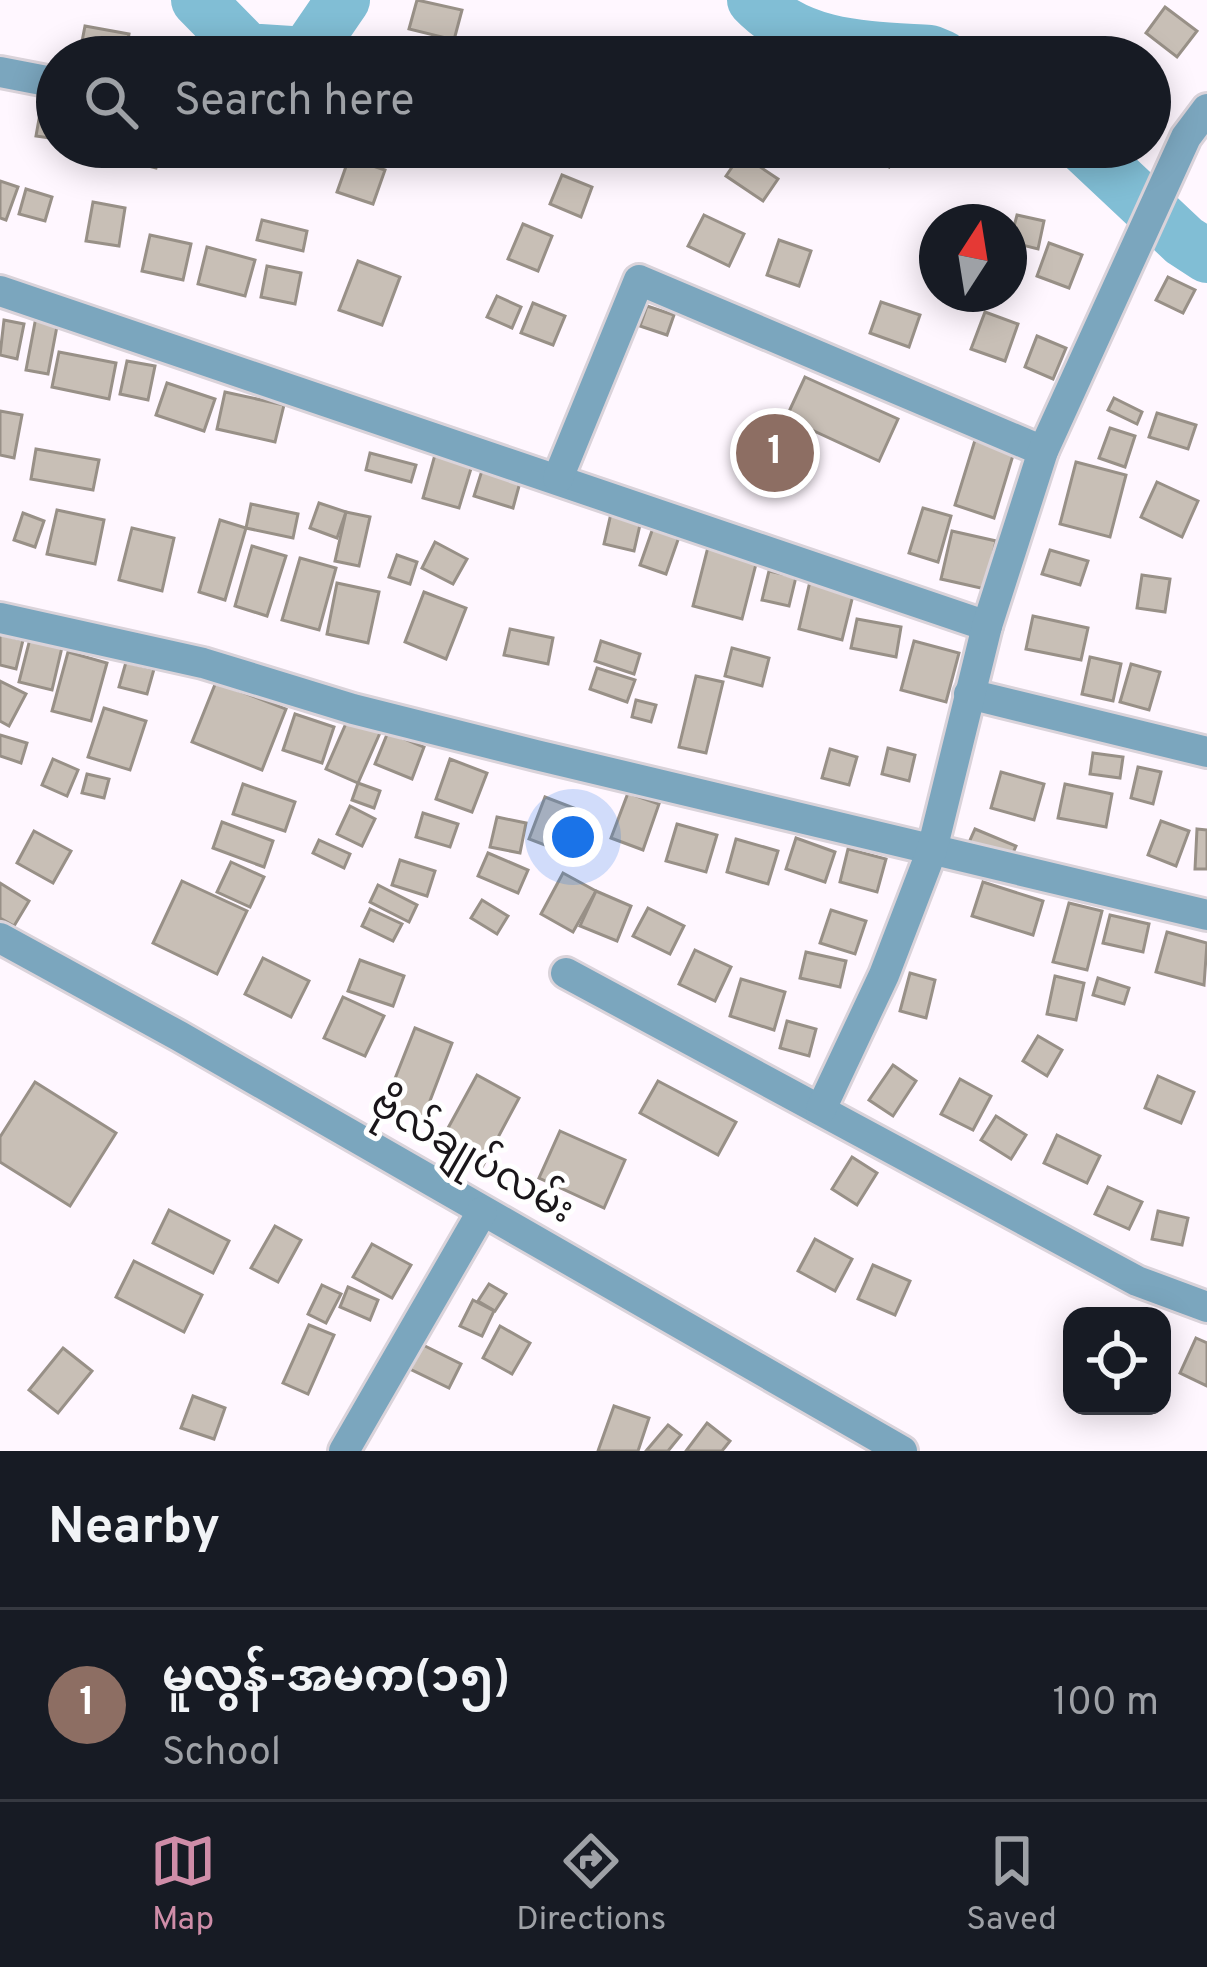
<!DOCTYPE html>
<html lang="en">
<head>
<meta charset="utf-8">
<style>
  body { margin:0; font-family:Overpass,"Noto Sans Myanmar",sans-serif; background:#242831; color:#f1f3f6 }
  .controls { position:absolute; right:36px; bottom:36px; display:grid; overflow:hidden; border-radius:24px; box-shadow:0 6px 30px #0003 }
  .controls button { width:108px; height:108px; display:grid; place-items:center; padding:0; border:0; border-bottom:3px solid #363941; background:#171b24; color:#f1f3f6; font:60px sans-serif }
  .compass { position:absolute; left:919px; top:204px; width:108px; height:108px; border-radius:50%; background:#171b24; box-shadow:0 6px 30px #0003; rotate:12deg }
  .you { position:absolute; left:573px; top:837px; width:42px; height:42px; margin:-30px; border:9px solid #fff; border-radius:50%; background:#1a73e8; box-shadow:0 0 0 18px #1a73e833 }
  .badge { display:grid; place-items:center; width:78px; height:78px; border-radius:50%; background:#cf8da8; color:#fff; font-size:39px; font-weight:700 }
  .pin { position:absolute; translate:-50% -50%; border:6px solid #fff; box-shadow:0 3px 12px #0006 }
  .list { margin:0; padding:0; list-style:none }
  h2 { display:flex; justify-content:space-between; align-items:center; height:156px; margin:0; padding:0 48px; font-size:51px }
  h2 small { font-size:39px; font-weight:400; color:#9ea1a6 }
  .list li { display:grid; grid-template-columns:78px 1fr auto; gap:36px; align-items:center; box-sizing:border-box; height:192px; padding:0 48px; border-top:3px solid #363941 }
  .list b { display:block; font-size:45px; white-space:nowrap }
  .list p { margin:0; font-size:39px; white-space:nowrap; color:#9ea1a6 }
  .list em { font-size:39px; font-style:normal; color:#9ea1a6 }
  .icon { flex:none; width:66px; height:66px; fill:none; stroke:currentColor; stroke-width:2; stroke-linecap:round; stroke-linejoin:round }
  .map { position:relative; flex:none; width:1207px; height:1451px; overflow:hidden }
  .search { position:absolute; background:#171b24; box-shadow:0 6px 30px #0003; left:36px; right:36px; top:36px; height:132px; display:flex; align-items:center; gap:30px; box-sizing:border-box; padding:0 42px; border-radius:66px; color:#9ea1a6; font-size:45px }
  .sheet { height:348px; background:#171b24 }
  nav { display:flex; justify-content:space-around; align-items:center; box-sizing:border-box; height:168px; border-top:3px solid #363941; background:#171b24; font-size:33px; color:#9ea1a6 }
  nav a { display:grid; justify-items:center; gap:6px }
  nav .on { color:#cf8da8 }
  .map>svg:first-child { display:block }
  .lines { fill:none; stroke-linecap:round; stroke-linejoin:round }
  .river { stroke:#81bed5; stroke-width:54 }
  .building { fill:#c8bfb6; stroke:#989087; stroke-width:3 }
  .street-casing { stroke:#dad3da; stroke-width:36 }
  .street { stroke:#7ba6be; stroke-width:30 }
  .labels { text-anchor:middle; dominant-baseline:central; stroke-width:10; stroke-linejoin:round; paint-order:stroke }
  .street-label { font-size:39px; fill:#1a161a; stroke:#fff }
</style>
</head>
<body>
<div class="map">
<svg width="1207" height="1451" viewBox="0 0 1207 1451">
  <rect width="100%" height="100%" fill="#fff7ff"/>
  <g class="lines">
    <g class="river">
      <polyline points="198,0 247,50 306,54 343,0"/>
      <path d="M 754,0 C 801,49 867,48 930,52 L 942,57"/>
      <polyline points="1084,147 1184,241 1207,256"/>
    </g>
  </g>
  <g class="building">
    <polygon points="417,0 462,10 454,40 409,29"/>
    <polygon points="1165,7 1197,31 1177,57 1146,33"/>
    <polygon points="85,26 129,34 125,57 79,57"/>
    <polygon points="42,102 57,105 57,139 36,136"/>
    <polygon points="114,147 162,147 156,168 111,157"/>
    <polygon points="857,147 898,147 889,167 855,150"/>
    <polygon points="741,154 778,179 763,201 726,176"/>
    <polygon points="349,158 385,170 373,204 337,192"/>
    <polygon points="562,175 592,187 581,217 550,204"/>
    <polygon points="0,181 18,187 6,220 0,218"/>
    <polygon points="26,189 52,197 45,221 19,214"/>
    <polygon points="93,202 125,208 119,246 86,241"/>
    <polygon points="704,215 744,234 729,266 688,246"/>
    <polygon points="1017,215 1044,221 1038,249 1010,242"/>
    <polygon points="262,220 307,231 303,251 257,240"/>
    <polygon points="523,224 552,236 538,271 508,259"/>
    <polygon points="150,235 191,244 183,280 142,271"/>
    <polygon points="779,240 811,251 799,286 767,275"/>
    <polygon points="1049,243 1082,255 1069,288 1037,276"/>
    <polygon points="207,247 255,260 245,296 198,284"/>
    <polygon points="358,261 400,277 382,325 339,310"/>
    <polygon points="267,266 301,273 295,304 261,297"/>
    <polygon points="1168,277 1195,290 1183,313 1156,300"/>
    <polygon points="497,296 521,307 512,328 487,317"/>
    <polygon points="881,302 920,315 909,347 870,333"/>
    <polygon points="533,303 565,316 553,345 521,333"/>
    <polygon points="647,306 674,315 667,335 640,326"/>
    <polygon points="985,312 1018,324 1005,361 971,349"/>
    <polygon points="36,317 58,321 48,374 26,370"/>
    <polygon points="4,320 24,324 17,359 0,355"/>
    <polygon points="1037,336 1066,348 1053,379 1025,367"/>
    <polygon points="59,352 116,363 109,399 52,387"/>
    <polygon points="127,361 155,366 148,400 120,394"/>
    <polygon points="805,377 898,419 879,461 786,418"/>
    <polygon points="167,383 215,399 204,431 156,415"/>
    <polygon points="225,392 284,405 275,442 217,429"/>
    <polygon points="1114,398 1142,412 1137,424 1108,410"/>
    <polygon points="0,411 22,415 14,458 0,455"/>
    <polygon points="1157,413 1196,425 1188,449 1149,437"/>
    <polygon points="1110,428 1135,436 1125,467 1099,458"/>
    <polygon points="975,440 1014,452 994,518 955,505"/>
    <polygon points="36,449 99,460 93,490 31,479"/>
    <polygon points="436,451 473,462 459,508 423,498"/>
    <polygon points="370,453 416,465 411,482 366,470"/>
    <polygon points="1076,462 1126,475 1110,537 1060,524"/>
    <polygon points="484,464 522,475 513,508 474,496"/>
    <polygon points="1157,482 1198,501 1182,537 1141,517"/>
    <polygon points="319,503 346,512 337,538 310,528"/>
    <polygon points="251,504 298,514 293,538 246,528"/>
    <polygon points="923,508 951,516 938,562 909,553"/>
    <polygon points="612,509 642,516 634,551 604,544"/>
    <polygon points="57,510 104,520 95,564 47,554"/>
    <polygon points="346,512 370,517 359,566 335,561"/>
    <polygon points="23,513 44,521 35,547 14,540"/>
    <polygon points="220,520 246,528 225,600 199,592"/>
    <polygon points="132,528 174,538 162,591 119,580"/>
    <polygon points="653,528 679,537 666,574 640,565"/>
    <polygon points="952,531 996,541 985,589 941,579"/>
    <polygon points="435,542 467,559 453,584 422,568"/>
    <polygon points="252,546 286,556 267,616 235,606"/>
    <polygon points="708,547 757,560 742,619 693,606"/>
    <polygon points="1050,550 1088,561 1080,585 1042,574"/>
    <polygon points="397,555 417,562 410,584 389,577"/>
    <polygon points="300,558 336,568 319,630 282,620"/>
    <polygon points="769,571 796,577 789,606 762,600"/>
    <polygon points="1142,575 1170,579 1165,612 1137,608"/>
    <polygon points="811,577 855,587 842,640 799,629"/>
    <polygon points="337,583 379,592 368,643 327,634"/>
    <polygon points="424,592 466,608 446,659 405,642"/>
    <polygon points="1033,616 1088,628 1081,660 1026,649"/>
    <polygon points="857,619 901,627 896,657 851,648"/>
    <polygon points="510,629 553,638 548,664 504,655"/>
    <polygon points="0,634 23,640 16,669 0,665"/>
    <polygon points="31,635 63,643 52,690 19,682"/>
    <polygon points="601,641 640,654 634,674 595,661"/>
    <polygon points="914,641 959,653 946,702 901,690"/>
    <polygon points="732,648 769,658 762,686 725,676"/>
    <polygon points="68,652 107,663 91,721 52,711"/>
    <polygon points="1090,657 1121,664 1113,701 1082,694"/>
    <polygon points="126,662 154,669 147,694 119,687"/>
    <polygon points="1131,664 1160,672 1149,710 1120,702"/>
    <polygon points="597,668 635,680 627,702 590,689"/>
    <polygon points="696,676 723,682 706,753 679,747"/>
    <polygon points="0,681 26,694 9,726 0,721"/>
    <polygon points="216,682 286,709 262,770 192,742"/>
    <polygon points="636,700 656,705 651,722 632,717"/>
    <polygon points="104,708 146,721 130,770 88,757"/>
    <polygon points="351,712 383,726 358,783 326,769"/>
    <polygon points="295,714 334,727 322,763 283,750"/>
    <polygon points="388,732 424,747 412,779 375,764"/>
    <polygon points="0,735 27,743 21,763 0,756"/>
    <polygon points="888,748 915,755 909,781 882,774"/>
    <polygon points="830,749 857,757 849,785 822,778"/>
    <polygon points="1093,753 1123,757 1120,778 1090,774"/>
    <polygon points="53,759 78,770 67,796 42,785"/>
    <polygon points="450,759 487,773 472,812 436,799"/>
    <polygon points="1138,767 1161,772 1153,804 1131,798"/>
    <polygon points="1001,772 1044,784 1034,820 991,808"/>
    <polygon points="87,774 109,779 104,798 82,793"/>
    <polygon points="358,783 380,791 374,808 352,800"/>
    <polygon points="243,784 295,802 285,831 233,814"/>
    <polygon points="1065,784 1112,794 1106,827 1058,818"/>
    <polygon points="628,793 659,804 643,850 611,838"/>
    <polygon points="545,797 574,808 558,850 529,839"/>
    <polygon points="350,806 375,819 362,846 337,834"/>
    <polygon points="423,813 458,824 450,847 416,837"/>
    <polygon points="497,817 526,823 520,853 490,847"/>
    <polygon points="1161,821 1189,831 1176,866 1148,855"/>
    <polygon points="222,822 273,841 264,867 213,848"/>
    <polygon points="677,824 717,835 706,872 666,861"/>
    <polygon points="975,829 1016,846 1008,864 967,847"/>
    <polygon points="1197,829 1207,830 1207,869 1195,869"/>
    <polygon points="34,831 71,851 53,883 17,863"/>
    <polygon points="796,838 835,852 825,882 786,869"/>
    <polygon points="736,839 778,851 768,884 727,872"/>
    <polygon points="319,840 350,854 344,868 313,853"/>
    <polygon points="848,849 886,859 877,892 840,882"/>
    <polygon points="488,853 528,870 518,893 478,876"/>
    <polygon points="400,860 435,871 427,896 392,885"/>
    <polygon points="231,862 264,877 250,907 217,892"/>
    <polygon points="563,873 596,891 573,932 541,914"/>
    <polygon points="182,881 247,911 217,974 153,943"/>
    <polygon points="983,882 1043,901 1033,935 972,916"/>
    <polygon points="0,883 29,901 14,926 0,918"/>
    <polygon points="378,885 417,905 409,922 370,902"/>
    <polygon points="596,891 631,906 617,941 580,926"/>
    <polygon points="482,900 508,916 497,934 471,918"/>
    <polygon points="1069,903 1102,911 1087,970 1053,962"/>
    <polygon points="648,908 684,926 670,954 633,936"/>
    <polygon points="370,909 402,924 393,941 362,926"/>
    <polygon points="831,910 866,921 855,954 820,943"/>
    <polygon points="1110,915 1149,924 1143,952 1103,943"/>
    <polygon points="1167,932 1207,943 1204,985 1156,972"/>
    <polygon points="695,950 731,967 715,1001 679,984"/>
    <polygon points="806,952 846,961 840,987 800,978"/>
    <polygon points="263,958 309,981 291,1017 245,994"/>
    <polygon points="360,960 404,976 393,1006 348,991"/>
    <polygon points="910,973 935,980 926,1018 900,1011"/>
    <polygon points="1055,976 1084,983 1076,1020 1047,1014"/>
    <polygon points="1098,978 1129,988 1124,1004 1093,995"/>
    <polygon points="741,979 785,992 774,1030 730,1016"/>
    <polygon points="343,997 384,1016 365,1056 324,1038"/>
    <polygon points="787,1021 816,1029 809,1056 780,1048"/>
    <polygon points="415,1028 452,1043 423,1119 385,1104"/>
    <polygon points="1038,1036 1062,1050 1047,1076 1023,1061"/>
    <polygon points="893,1065 916,1081 893,1116 869,1100"/>
    <polygon points="477,1075 519,1098 479,1173 436,1150"/>
    <polygon points="1158,1076 1194,1092 1181,1123 1145,1108"/>
    <polygon points="960,1079 991,1096 973,1130 941,1114"/>
    <polygon points="658,1081 736,1122 718,1155 640,1113"/>
    <polygon points="35,1082 116,1133 70,1206 0,1162 0,1137"/>
    <polygon points="996,1116 1026,1135 1011,1159 981,1140"/>
    <polygon points="560,1131 625,1160 604,1208 539,1178"/>
    <polygon points="1057,1135 1100,1156 1087,1183 1044,1163"/>
    <polygon points="852,1157 877,1173 857,1205 832,1189"/>
    <polygon points="1108,1187 1142,1202 1129,1229 1095,1214"/>
    <polygon points="169,1210 229,1241 213,1273 153,1243"/>
    <polygon points="1158,1211 1188,1218 1182,1245 1152,1239"/>
    <polygon points="275,1226 301,1240 278,1282 251,1268"/>
    <polygon points="815,1239 852,1259 835,1291 798,1271"/>
    <polygon points="372,1244 411,1265 392,1298 353,1277"/>
    <polygon points="134,1261 202,1295 184,1332 116,1297"/>
    <polygon points="873,1265 910,1281 895,1315 858,1299"/>
    <polygon points="489,1284 506,1294 495,1311 478,1301"/>
    <polygon points="322,1285 341,1294 326,1323 308,1314"/>
    <polygon points="348,1287 378,1300 370,1320 340,1307"/>
    <polygon points="473,1300 494,1311 482,1336 460,1326"/>
    <polygon points="309,1325 334,1335 308,1394 283,1383"/>
    <polygon points="500,1326 530,1343 512,1374 483,1358"/>
    <polygon points="1196,1338 1207,1343 1207,1386 1180,1373"/>
    <polygon points="423,1345 461,1364 449,1388 410,1369"/>
    <polygon points="63,1348 92,1371 58,1413 29,1390"/>
    <polygon points="193,1396 225,1408 214,1439 181,1428"/>
    <polygon points="614,1406 649,1418 638,1451 598,1451"/>
    <polygon points="707,1423 730,1441 722,1451 686,1451"/>
    <polygon points="668,1425 681,1435 668,1451 646,1451"/>
  </g>
  <g class="lines">
    <g class="street-casing">
      <g id="street">
        <polyline points="0,72 57,83"/>
        <polyline points="0,291 987,626"/>
        <polyline points="558,478 639,280 1043,451"/>
        <polyline points="0,618 203,663 353,709 536,755 1207,915"/>
        <polyline points="969,694 1207,752"/>
        <polyline points="0,938 179,1036 902,1451"/>
        <polyline points="566,973 1137,1281 1207,1307"/>
        <polyline points="821,1109 884,975 932,850 987,626 1043,451 1186,137 1207,109"/>
        <polyline points="344,1451 482,1212"/>
      </g>
    </g>
    <use href="#street" class="street"/>
  </g>
  <g class="labels">
    <g class="street-label">
      <text transform="translate(471 1159) rotate(30)">ဗိုလ်ချုပ်လမ်း</text>
    </g>
  </g>
</svg>
<div class="controls">
<button><svg class="icon" aria-label="locate" viewBox="0 0 24 24"><circle cx="12" cy="12" r="6"/><path d="M12 2v4M12 18v4M2 12h4M18 12h4"/></svg></button>
</div>
<svg class="compass" viewBox="-18 -18 36 36"><path d="M0-13l5 13h-10z" fill="#e53935"/><path d="M0 13l5-13h-10z" fill="#9ea1a6"/></svg>
<div class="you"></div>
<div class="pin badge" style="left:775px;top:453px;background:#8d6e63">1</div>
<div class="search"><svg class="icon" aria-label="search" viewBox="0 0 24 24"><circle cx="10" cy="10" r="6"/><path d="M15 15l6 6"/></svg>Search here</div>
</div>
<section class="sheet">
<h2>Nearby<small></small></h2>
<ul class="list">
<li><span class="badge" style="background:#8d6e63">1</span><div><b>မူလွန်-အမက(၁၅)</b><p>School</p></div><em>100 m</em></li>
</ul>
</section>
<nav>
<a class="on"><svg class="icon" aria-label="map" viewBox="0 0 24 24"><path d="M3 6l6-2 6 2 6-2v14l-6 2-6-2-6 2zM9 4v14M15 6v14"/></svg>Map</a>
<a><svg class="icon" aria-label="directions" viewBox="0 0 24 24"><path d="M12 3l9 9-9 9-9-9zM9 14v-3h6M13 9l2 2-2 2"/></svg>Directions</a>
<a><svg class="icon" aria-label="saved" viewBox="0 0 24 24"><path d="M7 4h10v16l-5-4-5 4z"/></svg>Saved</a>
</nav>
</body>
</html>
